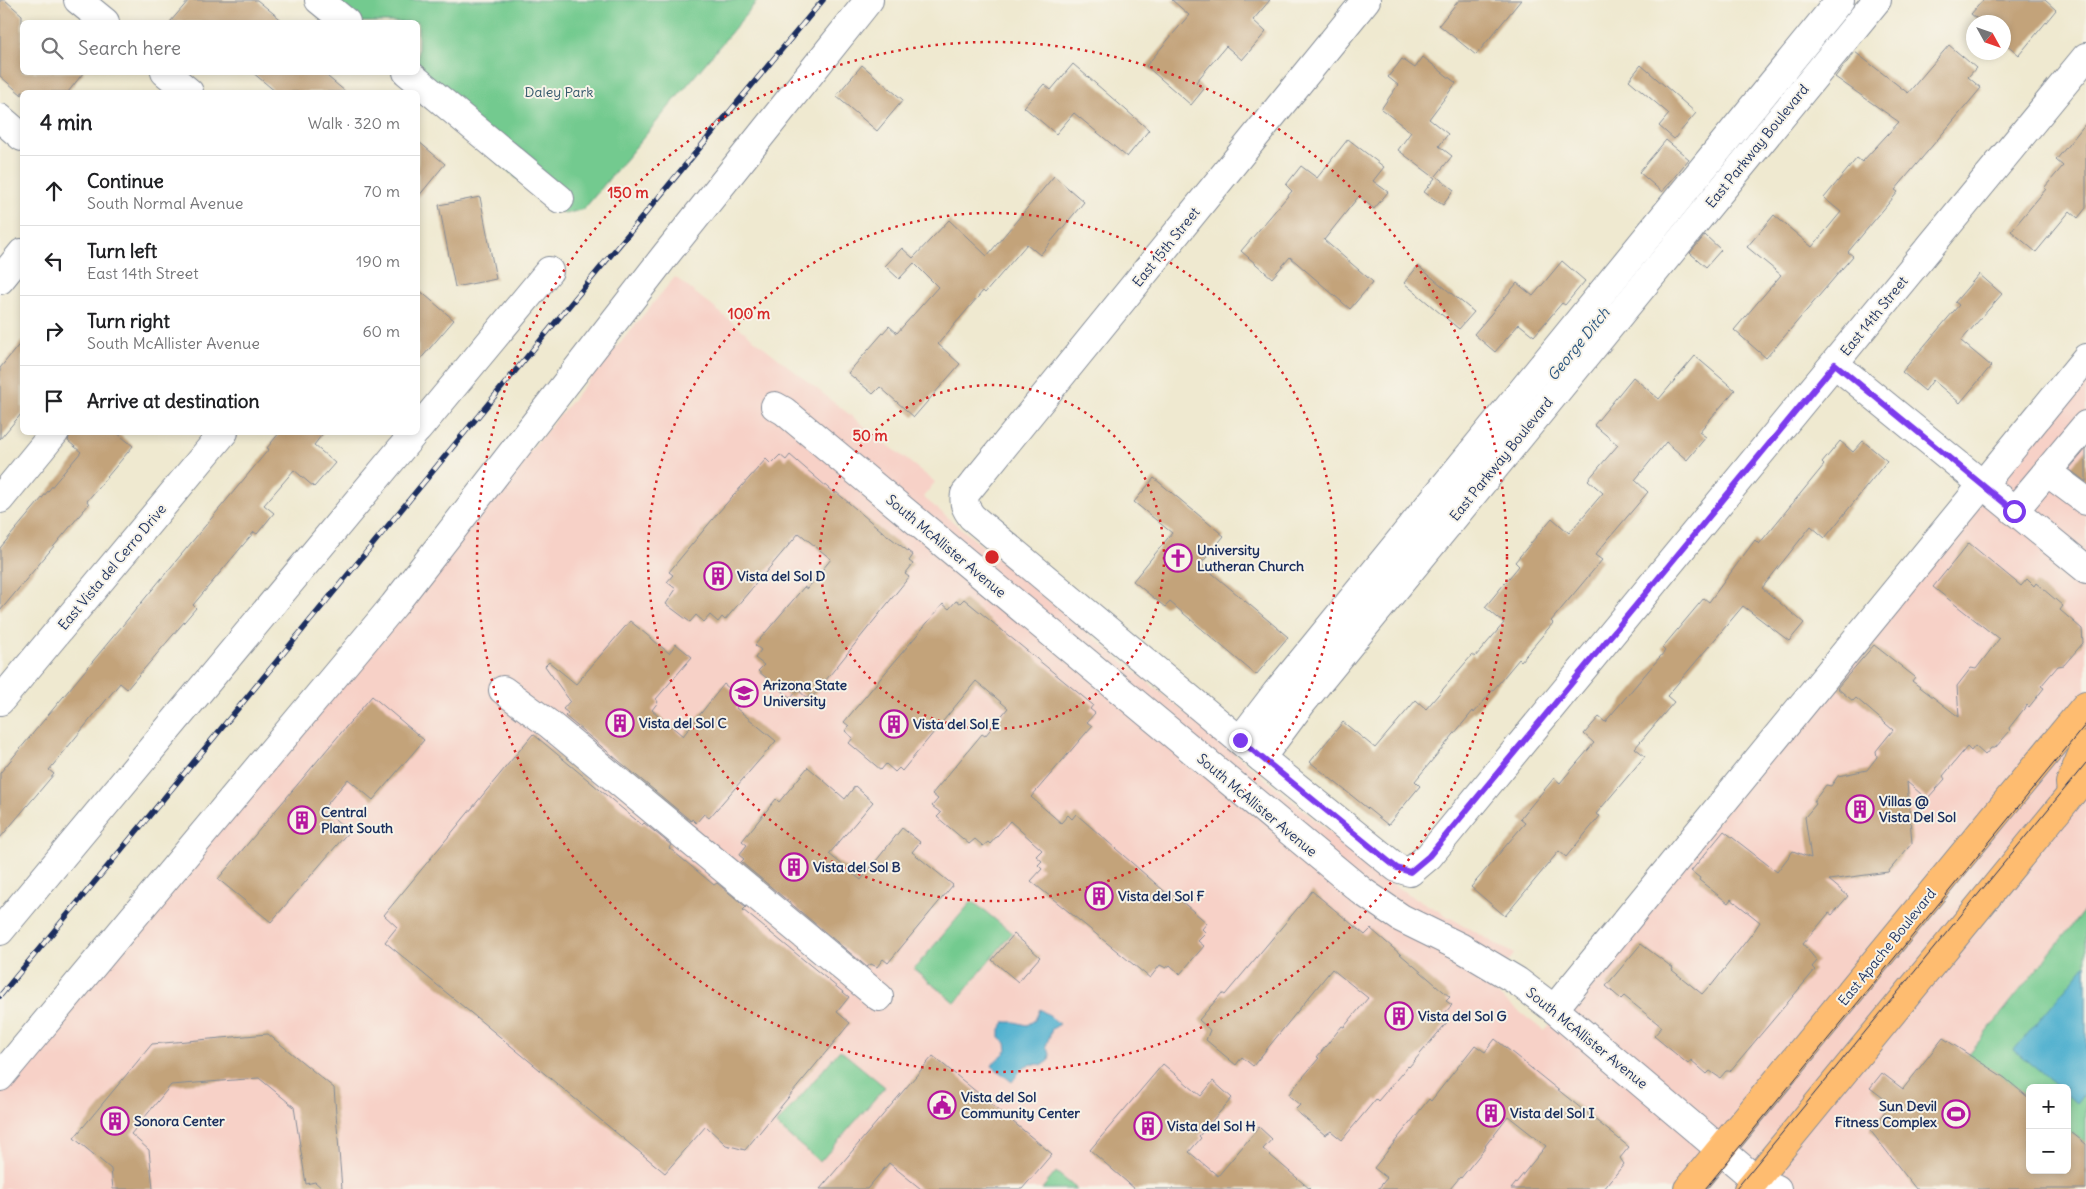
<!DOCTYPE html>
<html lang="en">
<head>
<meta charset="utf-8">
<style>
  body { margin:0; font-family:Delius,sans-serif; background:#f6f6f6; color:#202124 }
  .controls { position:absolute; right:15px; bottom:15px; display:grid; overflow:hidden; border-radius:8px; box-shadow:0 2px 8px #0003 }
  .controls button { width:45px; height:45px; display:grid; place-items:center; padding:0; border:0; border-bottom:1px solid #e0e0e0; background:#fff; color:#202124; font:25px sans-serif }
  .compass { position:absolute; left:1966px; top:15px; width:45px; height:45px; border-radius:50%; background:#fff; box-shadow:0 2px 8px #0003; rotate:130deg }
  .stop { position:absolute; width:15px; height:15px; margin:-11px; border:4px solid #7c3aed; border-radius:50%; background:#fff }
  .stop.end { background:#7c3aed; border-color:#fff; box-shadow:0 1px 5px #0008 }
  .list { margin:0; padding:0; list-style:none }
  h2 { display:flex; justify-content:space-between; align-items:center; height:65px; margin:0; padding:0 20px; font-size:21px }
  h2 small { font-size:16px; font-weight:400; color:#757577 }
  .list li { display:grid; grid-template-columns:32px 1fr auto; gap:15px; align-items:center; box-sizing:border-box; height:70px; padding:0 20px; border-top:1px solid #e0e0e0 }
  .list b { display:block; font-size:19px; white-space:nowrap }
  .list p { margin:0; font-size:16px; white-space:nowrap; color:#757577 }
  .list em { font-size:16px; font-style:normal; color:#757577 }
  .icon { flex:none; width:28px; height:28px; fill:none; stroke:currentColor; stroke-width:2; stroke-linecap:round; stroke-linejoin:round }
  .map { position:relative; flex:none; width:2086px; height:1189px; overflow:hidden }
  .search { position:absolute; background:#fff; box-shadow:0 2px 8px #0003; left:20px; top:20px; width:400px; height:55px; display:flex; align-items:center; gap:12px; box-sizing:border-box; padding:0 18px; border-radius:8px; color:#757577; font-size:19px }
  .panel { position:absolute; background:#fff; box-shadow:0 2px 8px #0003; left:20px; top:90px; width:400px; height:345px; border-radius:8px }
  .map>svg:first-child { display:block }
  .built { fill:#f7d1c7; fill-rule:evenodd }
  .green { fill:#73ca8f; stroke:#477c76 }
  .water { fill:#50b0cf; stroke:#367096 }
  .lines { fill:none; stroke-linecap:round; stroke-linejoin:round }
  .canal { stroke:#50b0cf; stroke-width:24 }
  .building { fill:#c3a37a }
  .minor-casing { stroke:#858c97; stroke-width:30 }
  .major-casing { stroke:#858c97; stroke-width:30 }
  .minor { stroke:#fff; stroke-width:28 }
  .major { stroke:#febc70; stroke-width:28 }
  .tram { stroke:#1b2f5e; stroke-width:1 }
  .rail-casing { stroke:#1b2f5e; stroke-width:5.5 }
  .rail { stroke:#f7f3e8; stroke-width:4; stroke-dasharray:11; stroke-linecap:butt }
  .route { stroke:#7c3aed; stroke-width:6 }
  .ring { fill:none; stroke:#d62828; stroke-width:2.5; stroke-dasharray:2.5 5 }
  .labels { text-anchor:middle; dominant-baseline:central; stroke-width:4; stroke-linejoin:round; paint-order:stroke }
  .park-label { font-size:14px; fill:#31566a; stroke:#f7f3e8 }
  .street-label { font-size:14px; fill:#1b2f5e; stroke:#f7f3e8 }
  .poi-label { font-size:14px; font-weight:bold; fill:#1b2f5e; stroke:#f7f3e8; text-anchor:start }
  .water-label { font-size:15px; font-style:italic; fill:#2b5680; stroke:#f7f3e8 }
  .centre { fill:#d62828; stroke:#f7f3e8; stroke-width:2.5 }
  .ring-label { font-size:15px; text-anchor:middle; font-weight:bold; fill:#d62828; stroke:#f7f3e8; stroke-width:4; stroke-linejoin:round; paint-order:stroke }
</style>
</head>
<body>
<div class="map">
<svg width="2086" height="1189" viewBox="0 0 2086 1189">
  <rect width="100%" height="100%" fill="#f7f3e8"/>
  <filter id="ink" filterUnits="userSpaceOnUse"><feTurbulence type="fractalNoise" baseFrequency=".02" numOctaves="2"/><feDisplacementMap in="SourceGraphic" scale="10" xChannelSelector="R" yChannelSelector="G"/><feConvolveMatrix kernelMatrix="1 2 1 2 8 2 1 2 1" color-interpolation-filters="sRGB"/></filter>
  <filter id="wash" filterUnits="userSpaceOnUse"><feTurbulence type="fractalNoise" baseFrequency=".0096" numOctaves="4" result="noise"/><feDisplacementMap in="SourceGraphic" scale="20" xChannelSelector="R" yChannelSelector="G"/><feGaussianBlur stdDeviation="1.12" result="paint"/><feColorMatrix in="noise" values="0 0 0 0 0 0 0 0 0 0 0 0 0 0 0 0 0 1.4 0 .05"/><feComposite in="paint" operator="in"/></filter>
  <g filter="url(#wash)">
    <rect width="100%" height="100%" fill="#efe9d0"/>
    <path class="built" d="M 675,277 L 935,482 L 923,497 L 1398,888 L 1514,954 L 1489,988 L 1544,1031 L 2086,377 L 2086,1189 L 0,1189 L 0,1086 ZM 2030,1088 L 2067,1088 L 2067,1170 L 2030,1170 Z"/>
    <g class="green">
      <polygon points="305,0 758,0 584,209 565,214 551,207 392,73 418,72 418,22 332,22"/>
      <polygon points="972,901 1012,933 955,1003 914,969"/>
      <polygon points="2086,908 2086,1144 2067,1129 2067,1088 2030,1088 2030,1099 2005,1078 1968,1055"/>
      <polygon points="840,1050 885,1087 820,1162 776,1125"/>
      <polygon points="1056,1172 1077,1189 1042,1189"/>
    </g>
    <g class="water">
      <polygon points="2086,964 2086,1091 2076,1103 2067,1095 2067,1088 2059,1088 2014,1050"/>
      <path d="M 1040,1009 L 1060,1024 L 1052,1029 L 1046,1046 L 1050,1054 L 1049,1061 L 1043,1065 C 1022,1062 1023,1068 1012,1082 L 992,1066 C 996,1058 1002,1057 1007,1050 L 1006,1043 L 1000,1038 L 1000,1029 L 1005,1022 L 1015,1022 L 1027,1025 L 1035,1020 Z"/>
    </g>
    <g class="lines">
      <polyline class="canal" points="1620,292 1775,103"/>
    </g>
    <g id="blocks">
      <g class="building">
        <polygon points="0,0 5,0 22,15 22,72 84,72 68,92 22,92 22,95 0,76"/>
        <polygon points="189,0 257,0 284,22 170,22"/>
        <polygon points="1172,0 1270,0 1253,20 1266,32 1242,60 1226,46 1196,82 1204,89 1191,105 1146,66 1189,15"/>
        <polygon points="1459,0 1521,0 1476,55 1439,25"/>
        <polygon points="1983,0 2045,0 2056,10 2019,55 2004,42 2004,22 1981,22 1971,14"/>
        <polygon points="1949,45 1976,68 1968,77 1981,88 1895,190 1898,192 1848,252 1853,256 1766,358 1734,330 1781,275 1747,247 1774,215 1812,247 1841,212 1824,198 1857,158 1862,162 1899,122 1835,77 1855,52 1908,93"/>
        <polygon points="1423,57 1456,83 1429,119 1448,134 1439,146 1452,156 1436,176 1454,190 1443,205 1424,192 1435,178 1398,150 1411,132 1381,109 1398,85 1388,77 1402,59 1415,68"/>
        <polygon points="1073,64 1149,130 1127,157 1074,113 1056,134 1024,107 1044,84 1051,90"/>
        <polygon points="862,65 903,100 877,131 836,96"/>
        <polygon points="1641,65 1696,113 1674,139 1659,126 1669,114 1629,80"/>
        <polygon points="252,72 322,72 346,92 276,92"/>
        <polygon points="2086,123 2086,208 2078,218 2070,211 2036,252 2011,231 2046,189 2044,188 2063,166 2056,160"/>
        <polygon points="1348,139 1384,167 1373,181 1388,192 1374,209 1359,196 1324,240 1373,282 1350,309 1290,257 1272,278 1241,251 1292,191 1286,185 1301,166 1317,178"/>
        <polygon points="1666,140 1689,159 1662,192 1639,172"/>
        <polygon points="418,141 445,164 418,197"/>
        <polygon points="1054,176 1084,202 1040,255 1027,244 985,293 983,291 938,344 960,364 914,417 880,387 873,394 848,373 889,326 897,333 938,287 914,263 899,279 885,266 902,248 913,258 949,220 987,256"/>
        <polygon points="480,197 496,279 455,287 439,205"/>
        <polygon points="1705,235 1721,250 1706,267 1690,253"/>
        <polygon points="1562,261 1585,281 1565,305 1562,303 1534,336 1519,324 1495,352 1474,334 1517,283 1533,296"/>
        <polygon points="1418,266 1474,312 1459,329 1404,283"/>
        <polygon points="1979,274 2002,294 1961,341 1991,366 1960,403 1933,380 1925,391 1902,372 1959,305 1955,302"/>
        <polygon points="418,289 454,320 418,362"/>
        <polygon points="22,341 22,413 0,439 0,368"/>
        <polygon points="1695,356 1735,390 1699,432 1706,437 1687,460 1666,442 1635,480 1648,492 1595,555 1602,560 1551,621 1553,623 1521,661 1519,659 1474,713 1473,711 1415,781 1420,786 1388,825 1310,762 1343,722 1375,748 1416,700 1426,709 1472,655 1475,657 1504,623 1485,607 1519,566 1515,562 1552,518 1569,533 1603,493 1588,480 1618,445 1594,425 1633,377 1659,399"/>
        <polygon points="70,432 116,432 133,446 87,501 89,504 0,611 0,548 81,452 68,441"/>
        <polygon points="280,432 324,432 314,445 335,463 314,487 294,470 264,505 274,513 257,534 254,532 193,605 196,608 127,689 120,683 49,770 54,774 0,838 0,773 269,449 267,448"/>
        <polygon points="1840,441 1853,452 1863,441 1887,461 1825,538 1811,526 1762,588 1804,623 1789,641 1743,606 1667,696 1674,702 1635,748 1645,756 1596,814 1600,816 1566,857 1559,851 1505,916 1471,887 1525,823 1520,819 1554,778 1560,783 1594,743 1584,734 1599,717 1605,722 1665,651 1662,648 1704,598 1709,602 1755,540 1759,544 1824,465 1822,463"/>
        <polygon points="2086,449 2086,482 2069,469"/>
        <polygon points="780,455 786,460 790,455 835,494 836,492 883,532 913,555 909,561 913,564 905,574 909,577 813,696 811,694 807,698 798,690 791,698 758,671 764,665 755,658 761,650 755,645 804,587 807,589 831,559 799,533 725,620 722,617 718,622 710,615 704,622 696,615 690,622 666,604 676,589 667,582 673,575 669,572 717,514 766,459 771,464"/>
        <polygon points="1154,478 1224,536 1201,564 1288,637 1256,675 1170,602 1165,607 1133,581 1172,533 1134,502"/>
        <polygon points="1969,543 2021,586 2027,579 2034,586 2036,583 2063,606 2060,610 2082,629 2083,643 2064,665 2058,666 2041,686 2044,688 2029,707 2027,705 2009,728 2010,731 1995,748 1991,748 1985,755 1975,746 1971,751 1967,747 1943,776 1945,779 1927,799 1907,782 1912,843 1888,872 1829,880 1848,896 1832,915 1829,913 1803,944 1817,961 1812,967 1815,970 1730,1071 1726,1071 1720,1078 1710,1071 1707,1074 1691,1060 1688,1064 1654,1036 1662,1027 1624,996 1621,999 1606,986 1641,944 1673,968 1672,970 1702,994 1710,985 1711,986 1754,931 1760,922 1731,899 1728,903 1699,880 1700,878 1691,871 1724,831 1777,872 1793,851 1811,858 1805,817 1816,804 1814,801 1826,785 1831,786 1838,776 1867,770 1877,757 1876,751 1893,730 1856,698 1853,701 1837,688 1874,645 1915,677 1912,681 1959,717 1957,686 1971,668 1976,669 1999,639 1933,587"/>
        <polygon points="964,599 1093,705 1090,709 1095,713 1087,722 1092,726 1031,797 1061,823 1068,815 1072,819 1076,814 1171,897 1173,894 1207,923 1202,929 1206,933 1198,941 1204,946 1180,974 1170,965 1166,968 1160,965 1150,978 1031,881 1042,869 1038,865 1042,861 1036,856 1042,850 1010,821 990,844 988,842 983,846 975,839 969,844 937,817 941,813 932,806 938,799 932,794 982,734 985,736 1008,708 976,681 902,771 899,768 895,772 886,764 881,770 849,743 853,738 845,731 849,726 844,722 943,604 949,609 956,601 960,603"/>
        <polygon points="630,621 669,653 676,644 692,657 656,699 658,702 652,710 683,736 724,684 743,700 736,708 776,741 709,818 704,814 696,823 692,819 691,821 565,716 568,713 563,709 570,701 545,666 549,662 576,684"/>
        <polygon points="372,696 424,740 373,800 348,779 323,809 349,831 271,922 218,879"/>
        <polygon points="533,734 642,825 644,823 671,845 669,848 714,885 717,883 746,907 743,910 849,997 837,1012 850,1023 745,1150 726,1145 706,1126 665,1173 385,942 397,927 384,915"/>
        <polygon points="808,767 845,799 855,786 873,802 829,854 861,880 902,828 920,842 912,852 953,885 888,963 883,959 877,967 871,964 867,967 741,862 744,859 739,855 747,845 742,841 776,799 779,802"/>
        <polygon points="1312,891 1365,935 1371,929 1450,997 1446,1001 1452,1005 1443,1015 1449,1020 1409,1067 1408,1066 1378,1101 1376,1099 1342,1140 1331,1131 1325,1135 1295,1110 1300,1105 1288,1095 1319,1058 1317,1057 1342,1026 1344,1027 1368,998 1332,969 1253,1066 1242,1057 1236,1065 1206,1040 1210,1030 1199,1020 1222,993 1225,995"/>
        <polygon points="1014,934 1040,957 1018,982 992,960"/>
        <polygon points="268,1034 334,1088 342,1189 323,1189 315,1182 306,1184 294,1107 259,1078 171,1085 131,1134 149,1150 153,1189 113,1189 111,1169 74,1138 152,1044"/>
        <polygon points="1943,1038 2005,1078 2030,1099 2030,1170 2067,1170 2067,1129 2086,1144 2086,1189 1916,1189 1870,1130 1891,1104 1870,1088 1882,1073 1903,1089"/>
        <polygon points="1495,1039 1629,1147 1620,1158 1624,1164 1604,1189 1511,1189 1546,1146 1508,1116 1485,1146 1486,1147 1461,1178 1460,1177 1450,1189 1378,1189 1387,1178 1374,1168 1429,1099 1431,1101 1475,1045 1485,1052"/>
        <polygon points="933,1056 1052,1154 1022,1189 921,1189 889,1163 867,1189 820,1189"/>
        <polygon points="1163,1064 1201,1096 1213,1081 1232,1098 1199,1136 1201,1138 1189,1152 1218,1176 1259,1127 1272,1139 1263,1149 1310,1189 1135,1189 1090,1150"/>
      </g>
    </g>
  </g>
  <g filter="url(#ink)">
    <use href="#blocks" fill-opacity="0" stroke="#858c97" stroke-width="1"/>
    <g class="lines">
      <g class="minor-casing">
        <g id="minor">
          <polyline points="78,0 105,22"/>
          <polyline points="319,0 346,22"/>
          <path d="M 1366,0 L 965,494 C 963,504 966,509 972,517 L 1261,758 L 1387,860 L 1397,868 L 1410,872 L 1429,856 L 2086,57"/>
          <polyline points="165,72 189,92"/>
          <polyline points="407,72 560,199"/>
          <polyline points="0,118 22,137"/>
          <polyline points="0,280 22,253"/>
          <polyline points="1835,364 2086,569"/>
          <polyline points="775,406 784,411 1363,892 1401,918 1460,947 1517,981 1554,1009 1755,1179 1777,1189"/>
          <polyline points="418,429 549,271"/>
          <polyline points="2047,472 2086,501"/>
          <polyline points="0,499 55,432"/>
          <polyline points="2014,511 2086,425"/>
          <polyline points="503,690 549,724 879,997"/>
          <polyline points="0,701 224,432"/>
          <polyline points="1240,740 1276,693 1840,0"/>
          <polyline points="1261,758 1302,703 1877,0"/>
          <polyline points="0,931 415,432"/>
          <polyline points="1554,1009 2086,358"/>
          <polyline points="0,1077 394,605 664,257 869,0"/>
        </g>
      </g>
      <g class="major-casing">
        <g id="major">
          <polyline points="2071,794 2070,783 2086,745"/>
          <polyline points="1688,1189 2086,705"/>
          <polyline points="1748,1189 2086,776"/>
        </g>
      </g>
      <use href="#minor" class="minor"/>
      <use href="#major" class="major"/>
      <g class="tram">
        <polyline points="1705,1189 2086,724"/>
        <polyline points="1736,1189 2086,763"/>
      </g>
      <g class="rail-casing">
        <path id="rail" d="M 0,996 C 276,665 546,330 823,0"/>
      </g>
      <use href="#rail" class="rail"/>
    </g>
  </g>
  <g class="lines" filter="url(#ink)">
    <polyline class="route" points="1240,740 1387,860 1397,868 1410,872 1429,856 1835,364 2014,511"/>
  </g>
  <g class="ring">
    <circle cx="992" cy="557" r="172"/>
    <circle cx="992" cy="557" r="344"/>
    <circle cx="992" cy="557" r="515"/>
  </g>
  <defs>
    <g id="church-ring" transform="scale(1.4375)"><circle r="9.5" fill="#f7f3e8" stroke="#b5179e" stroke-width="1.5"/><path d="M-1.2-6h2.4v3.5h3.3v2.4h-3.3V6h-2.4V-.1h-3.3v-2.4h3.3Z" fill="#b5179e"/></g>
    <g id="building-ring" transform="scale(1.4375)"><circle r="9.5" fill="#f7f3e8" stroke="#b5179e" stroke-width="1.5"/><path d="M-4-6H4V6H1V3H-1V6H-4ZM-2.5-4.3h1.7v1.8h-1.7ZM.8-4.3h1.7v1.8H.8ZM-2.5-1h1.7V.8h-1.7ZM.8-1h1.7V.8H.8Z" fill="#b5179e"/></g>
    <g id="university-ring" transform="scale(1.4375)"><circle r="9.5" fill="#f7f3e8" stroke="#b5179e" stroke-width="1.5"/><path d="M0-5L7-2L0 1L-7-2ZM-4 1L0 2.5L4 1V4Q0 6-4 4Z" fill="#b5179e"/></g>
    <g id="civic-ring" transform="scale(1.4375)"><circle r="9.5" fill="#f7f3e8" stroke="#b5179e" stroke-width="1.5"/><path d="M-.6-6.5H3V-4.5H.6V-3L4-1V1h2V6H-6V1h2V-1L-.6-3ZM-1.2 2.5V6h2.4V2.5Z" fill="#b5179e"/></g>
    <g id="stadium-ring" transform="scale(1.4375)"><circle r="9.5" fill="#f7f3e8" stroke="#b5179e" stroke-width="1.5"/><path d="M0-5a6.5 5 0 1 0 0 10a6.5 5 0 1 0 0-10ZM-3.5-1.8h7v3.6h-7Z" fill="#b5179e"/></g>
  </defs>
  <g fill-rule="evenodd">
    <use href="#church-ring" x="1178" y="558"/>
    <use href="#building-ring" x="718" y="576"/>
    <use href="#university-ring" x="744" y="693"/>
    <use href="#building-ring" x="620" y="723"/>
    <use href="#building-ring" x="894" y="724"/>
    <use href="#building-ring" x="1860" y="809"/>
    <use href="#building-ring" x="302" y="820"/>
    <use href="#building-ring" x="794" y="867"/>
    <use href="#building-ring" x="1099" y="896"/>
    <use href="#building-ring" x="1399" y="1016"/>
    <use href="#civic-ring" x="942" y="1105"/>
    <use href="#building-ring" x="1491" y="1113"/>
    <use href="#stadium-ring" x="1956" y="1114"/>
    <use href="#building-ring" x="115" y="1121"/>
    <use href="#building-ring" x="1148" y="1126"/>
  </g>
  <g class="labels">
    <g class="park-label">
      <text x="559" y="92">Daley Park</text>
    </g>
    <g class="street-label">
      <text transform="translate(1757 146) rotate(-51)">East Parkway Boulevard</text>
      <text transform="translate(1166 247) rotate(-51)">East 15th Street</text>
      <text transform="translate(1874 316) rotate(-51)">East 14th Street</text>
      <text transform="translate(1501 459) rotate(-51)">East Parkway Boulevard</text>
      <text transform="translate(946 546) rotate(40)">South McAllister Avenue</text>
      <text transform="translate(112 567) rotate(-50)">East Vista del Cerro Drive</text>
      <text transform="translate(1257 805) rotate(40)">South McAllister Avenue</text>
      <text transform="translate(1887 947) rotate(-51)">East Apache Boulevard</text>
      <text transform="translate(1587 1038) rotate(39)">South McAllister Avenue</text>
    </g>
    <g class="poi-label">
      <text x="1197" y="550">University<tspan x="1197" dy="16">Lutheran Church</tspan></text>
      <text x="737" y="576">Vista del Sol D</text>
      <text x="763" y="685">Arizona State<tspan x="763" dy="16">University</tspan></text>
      <text x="639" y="723">Vista del Sol C</text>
      <text x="913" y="724">Vista del Sol E</text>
      <text x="1879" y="801">Villas @<tspan x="1879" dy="16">Vista Del Sol</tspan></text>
      <text x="321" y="812">Central<tspan x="321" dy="16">Plant South</tspan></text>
      <text x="813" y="867">Vista del Sol B</text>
      <text x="1118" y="896">Vista del Sol F</text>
      <text x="1418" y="1016">Vista del Sol G</text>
      <text x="961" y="1097">Vista del Sol<tspan x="961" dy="16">Community Center</tspan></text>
      <text x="1937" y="1106" text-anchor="end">Sun Devil<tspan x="1937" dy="16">Fitness Complex</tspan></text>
      <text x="1510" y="1113">Vista del Sol I</text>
      <text x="134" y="1121">Sonora Center</text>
      <text x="1167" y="1126">Vista del Sol H</text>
    </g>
    <g class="water-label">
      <text transform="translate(1578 344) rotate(-51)">George Ditch</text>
    </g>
  </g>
  <circle cx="992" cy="557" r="8" class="centre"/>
  <g class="ring-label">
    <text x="628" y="198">150 m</text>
    <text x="749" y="319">100 m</text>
    <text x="870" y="441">50 m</text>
  </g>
</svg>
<div class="controls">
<button>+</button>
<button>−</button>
</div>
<svg class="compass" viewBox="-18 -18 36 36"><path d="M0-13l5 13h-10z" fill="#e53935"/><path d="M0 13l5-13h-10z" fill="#757577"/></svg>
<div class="stop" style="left:2014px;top:511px"></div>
<div class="stop end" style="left:1240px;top:740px"></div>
<div class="search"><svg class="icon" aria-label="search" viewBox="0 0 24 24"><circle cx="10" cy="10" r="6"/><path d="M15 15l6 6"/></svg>Search here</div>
<section class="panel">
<h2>4 min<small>Walk · 320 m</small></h2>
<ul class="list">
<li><svg class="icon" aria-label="ahead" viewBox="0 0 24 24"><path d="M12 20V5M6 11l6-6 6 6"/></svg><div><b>Continue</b><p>South Normal Avenue</p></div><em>70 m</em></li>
<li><svg class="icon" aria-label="left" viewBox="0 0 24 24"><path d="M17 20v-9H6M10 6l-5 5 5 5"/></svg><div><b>Turn left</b><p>East 14th Street</p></div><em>190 m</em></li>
<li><svg class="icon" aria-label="right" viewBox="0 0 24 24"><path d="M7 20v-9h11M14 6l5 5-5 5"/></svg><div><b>Turn right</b><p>South McAllister Avenue</p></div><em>60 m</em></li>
<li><svg class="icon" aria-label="arrive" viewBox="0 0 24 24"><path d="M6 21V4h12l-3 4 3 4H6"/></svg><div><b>Arrive at destination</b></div></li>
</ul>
</section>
</div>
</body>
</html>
